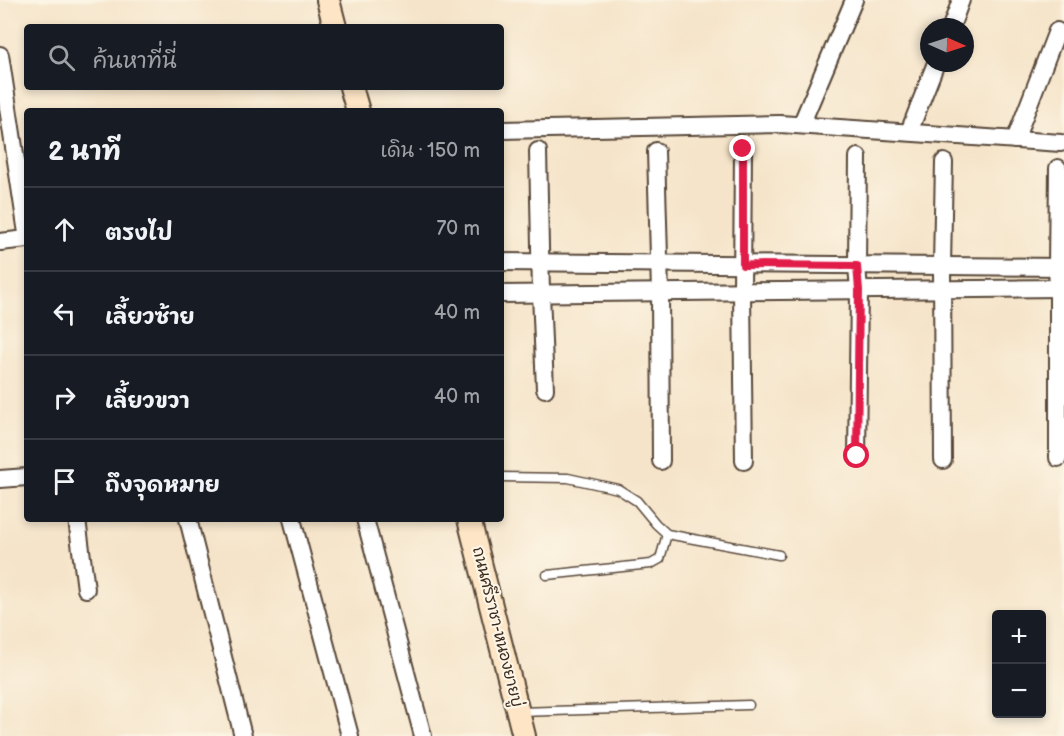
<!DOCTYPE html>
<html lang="th">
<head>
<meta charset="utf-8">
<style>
  body { margin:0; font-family:"Balsamiq Sans","Playpen Sans Thai",sans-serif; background:#242831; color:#f1f3f6 }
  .controls { position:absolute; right:18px; bottom:18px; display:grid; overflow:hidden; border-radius:6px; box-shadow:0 3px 9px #0003 }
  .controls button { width:54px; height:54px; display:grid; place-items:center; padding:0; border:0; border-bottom:2px solid #363941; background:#171b24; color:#f1f3f6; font:30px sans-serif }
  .compass { position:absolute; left:920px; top:18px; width:54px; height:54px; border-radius:50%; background:#171b24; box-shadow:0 3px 9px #0003; rotate:93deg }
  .stop { position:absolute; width:18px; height:18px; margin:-14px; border:4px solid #e11d48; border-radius:50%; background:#fff }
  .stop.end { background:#e11d48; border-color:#fff; box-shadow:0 2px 6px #0008 }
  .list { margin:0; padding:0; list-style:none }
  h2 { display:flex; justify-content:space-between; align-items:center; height:78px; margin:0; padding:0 24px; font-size:26px }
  h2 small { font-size:20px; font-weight:400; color:#9ea1a6 }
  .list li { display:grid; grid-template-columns:39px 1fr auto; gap:18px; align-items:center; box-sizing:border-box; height:84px; padding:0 24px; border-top:2px solid #363941 }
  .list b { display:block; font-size:22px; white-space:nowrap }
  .list em { font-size:20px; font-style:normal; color:#9ea1a6 }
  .icon { flex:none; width:33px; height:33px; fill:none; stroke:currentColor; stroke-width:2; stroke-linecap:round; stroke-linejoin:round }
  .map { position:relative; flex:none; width:1064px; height:736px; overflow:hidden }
  .search { position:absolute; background:#171b24; box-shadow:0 3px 9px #0003; left:24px; top:24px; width:480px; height:66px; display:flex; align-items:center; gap:15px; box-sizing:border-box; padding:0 21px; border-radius:6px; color:#9ea1a6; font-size:22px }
  .panel { position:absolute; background:#171b24; box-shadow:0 3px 9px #0003; left:24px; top:108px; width:480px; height:414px; border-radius:6px }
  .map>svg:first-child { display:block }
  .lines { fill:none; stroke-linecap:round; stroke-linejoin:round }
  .service-casing { stroke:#574638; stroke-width:11 }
  .minor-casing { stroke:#574638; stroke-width:20 }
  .secondary-casing { stroke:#574638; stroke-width:26 }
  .service { stroke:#fff; stroke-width:8 }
  .minor { stroke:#fff; stroke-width:16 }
  .secondary { stroke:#fde5c5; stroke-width:22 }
  .route { stroke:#e11d48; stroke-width:8 }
  .labels { text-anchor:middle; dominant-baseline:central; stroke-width:4.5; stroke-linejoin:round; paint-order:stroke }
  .street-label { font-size:16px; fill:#3b2a1e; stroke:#fcf5e5 }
</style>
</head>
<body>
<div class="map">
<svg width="1064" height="736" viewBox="0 0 1064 736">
  <rect width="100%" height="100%" fill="#fcf5e5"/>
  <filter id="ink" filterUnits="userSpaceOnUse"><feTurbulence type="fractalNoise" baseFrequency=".0167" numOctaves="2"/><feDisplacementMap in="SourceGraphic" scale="12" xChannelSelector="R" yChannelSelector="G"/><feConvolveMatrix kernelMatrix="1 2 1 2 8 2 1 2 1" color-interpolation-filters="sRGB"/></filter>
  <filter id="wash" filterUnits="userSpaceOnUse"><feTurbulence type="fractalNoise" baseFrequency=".008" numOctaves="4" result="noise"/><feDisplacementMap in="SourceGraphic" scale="24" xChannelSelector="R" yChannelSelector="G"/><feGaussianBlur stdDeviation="1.35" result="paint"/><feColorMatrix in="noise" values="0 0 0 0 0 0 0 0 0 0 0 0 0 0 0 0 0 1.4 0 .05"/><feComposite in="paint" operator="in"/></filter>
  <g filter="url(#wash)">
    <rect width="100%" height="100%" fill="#f5e4c9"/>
  </g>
  <g filter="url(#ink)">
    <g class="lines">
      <g class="service-casing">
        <g id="service">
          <polyline points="501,477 568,478 618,489 637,501 656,524 667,534 779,555"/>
          <polyline points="547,575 651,564 660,559 667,534"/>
          <polyline points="519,712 749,705"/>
        </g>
      </g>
      <g class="minor-casing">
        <g id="minor">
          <polyline points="951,27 961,0"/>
          <polyline points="0,55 27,233"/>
          <polyline points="801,125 854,0"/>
          <polyline points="501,130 780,124 1061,143"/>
          <polyline points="909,132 936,63"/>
          <polyline points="1015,140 1057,31"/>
          <polyline points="743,149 742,292 744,461"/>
          <polyline points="538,151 541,293 545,389"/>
          <polyline points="656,151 660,292 661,461"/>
          <polyline points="1058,168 1057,267 1058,288 1058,458"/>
          <polyline points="0,242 27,239"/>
          <polyline points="501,262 1064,267"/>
          <polyline points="501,294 1064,288"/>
          <polyline points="857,456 859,290 857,266 858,157"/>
          <polyline points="943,460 942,266 944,162"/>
          <polyline points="0,479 27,477"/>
          <polyline points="77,519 86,589"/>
          <polyline points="188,519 243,736"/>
          <polyline points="292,519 350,736"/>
          <polyline points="365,519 423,736"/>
        </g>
      </g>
      <g class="secondary-casing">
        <g id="secondary">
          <polyline points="328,0 335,27"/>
          <polyline points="351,87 358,111"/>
          <polyline points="469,519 524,736"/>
        </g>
      </g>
      <use href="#service" class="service"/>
      <use href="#minor" class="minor"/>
      <use href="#secondary" class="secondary"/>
    </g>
  </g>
  <g class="lines" filter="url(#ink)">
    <polyline class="route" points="743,149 743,265 857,266 859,290 857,456"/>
  </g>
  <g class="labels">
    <g class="street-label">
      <text transform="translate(497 627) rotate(76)">ถนนศรีราชา-หนองยายบู่</text>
    </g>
  </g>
</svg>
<div class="controls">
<button>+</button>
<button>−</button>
</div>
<svg class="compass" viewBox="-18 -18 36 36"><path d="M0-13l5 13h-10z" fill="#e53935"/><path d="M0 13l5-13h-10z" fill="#9ea1a6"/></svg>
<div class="stop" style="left:857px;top:456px"></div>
<div class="stop end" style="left:743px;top:149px"></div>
<div class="search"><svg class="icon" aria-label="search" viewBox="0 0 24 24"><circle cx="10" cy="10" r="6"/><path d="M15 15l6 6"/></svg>ค้นหาที่นี่</div>
<section class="panel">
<h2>2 นาที<small>เดิน · 150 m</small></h2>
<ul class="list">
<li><svg class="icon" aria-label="ahead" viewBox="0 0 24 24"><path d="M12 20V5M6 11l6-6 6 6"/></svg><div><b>ตรงไป</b></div><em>70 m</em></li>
<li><svg class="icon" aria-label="left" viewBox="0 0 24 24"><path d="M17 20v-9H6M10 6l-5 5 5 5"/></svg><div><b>เลี้ยวซ้าย</b></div><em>40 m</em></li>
<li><svg class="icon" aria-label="right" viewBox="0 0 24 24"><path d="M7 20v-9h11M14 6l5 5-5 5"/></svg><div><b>เลี้ยวขวา</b></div><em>40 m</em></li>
<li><svg class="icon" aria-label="arrive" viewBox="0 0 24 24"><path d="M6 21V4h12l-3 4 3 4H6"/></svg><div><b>ถึงจุดหมาย</b></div></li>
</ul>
</section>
</div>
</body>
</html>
